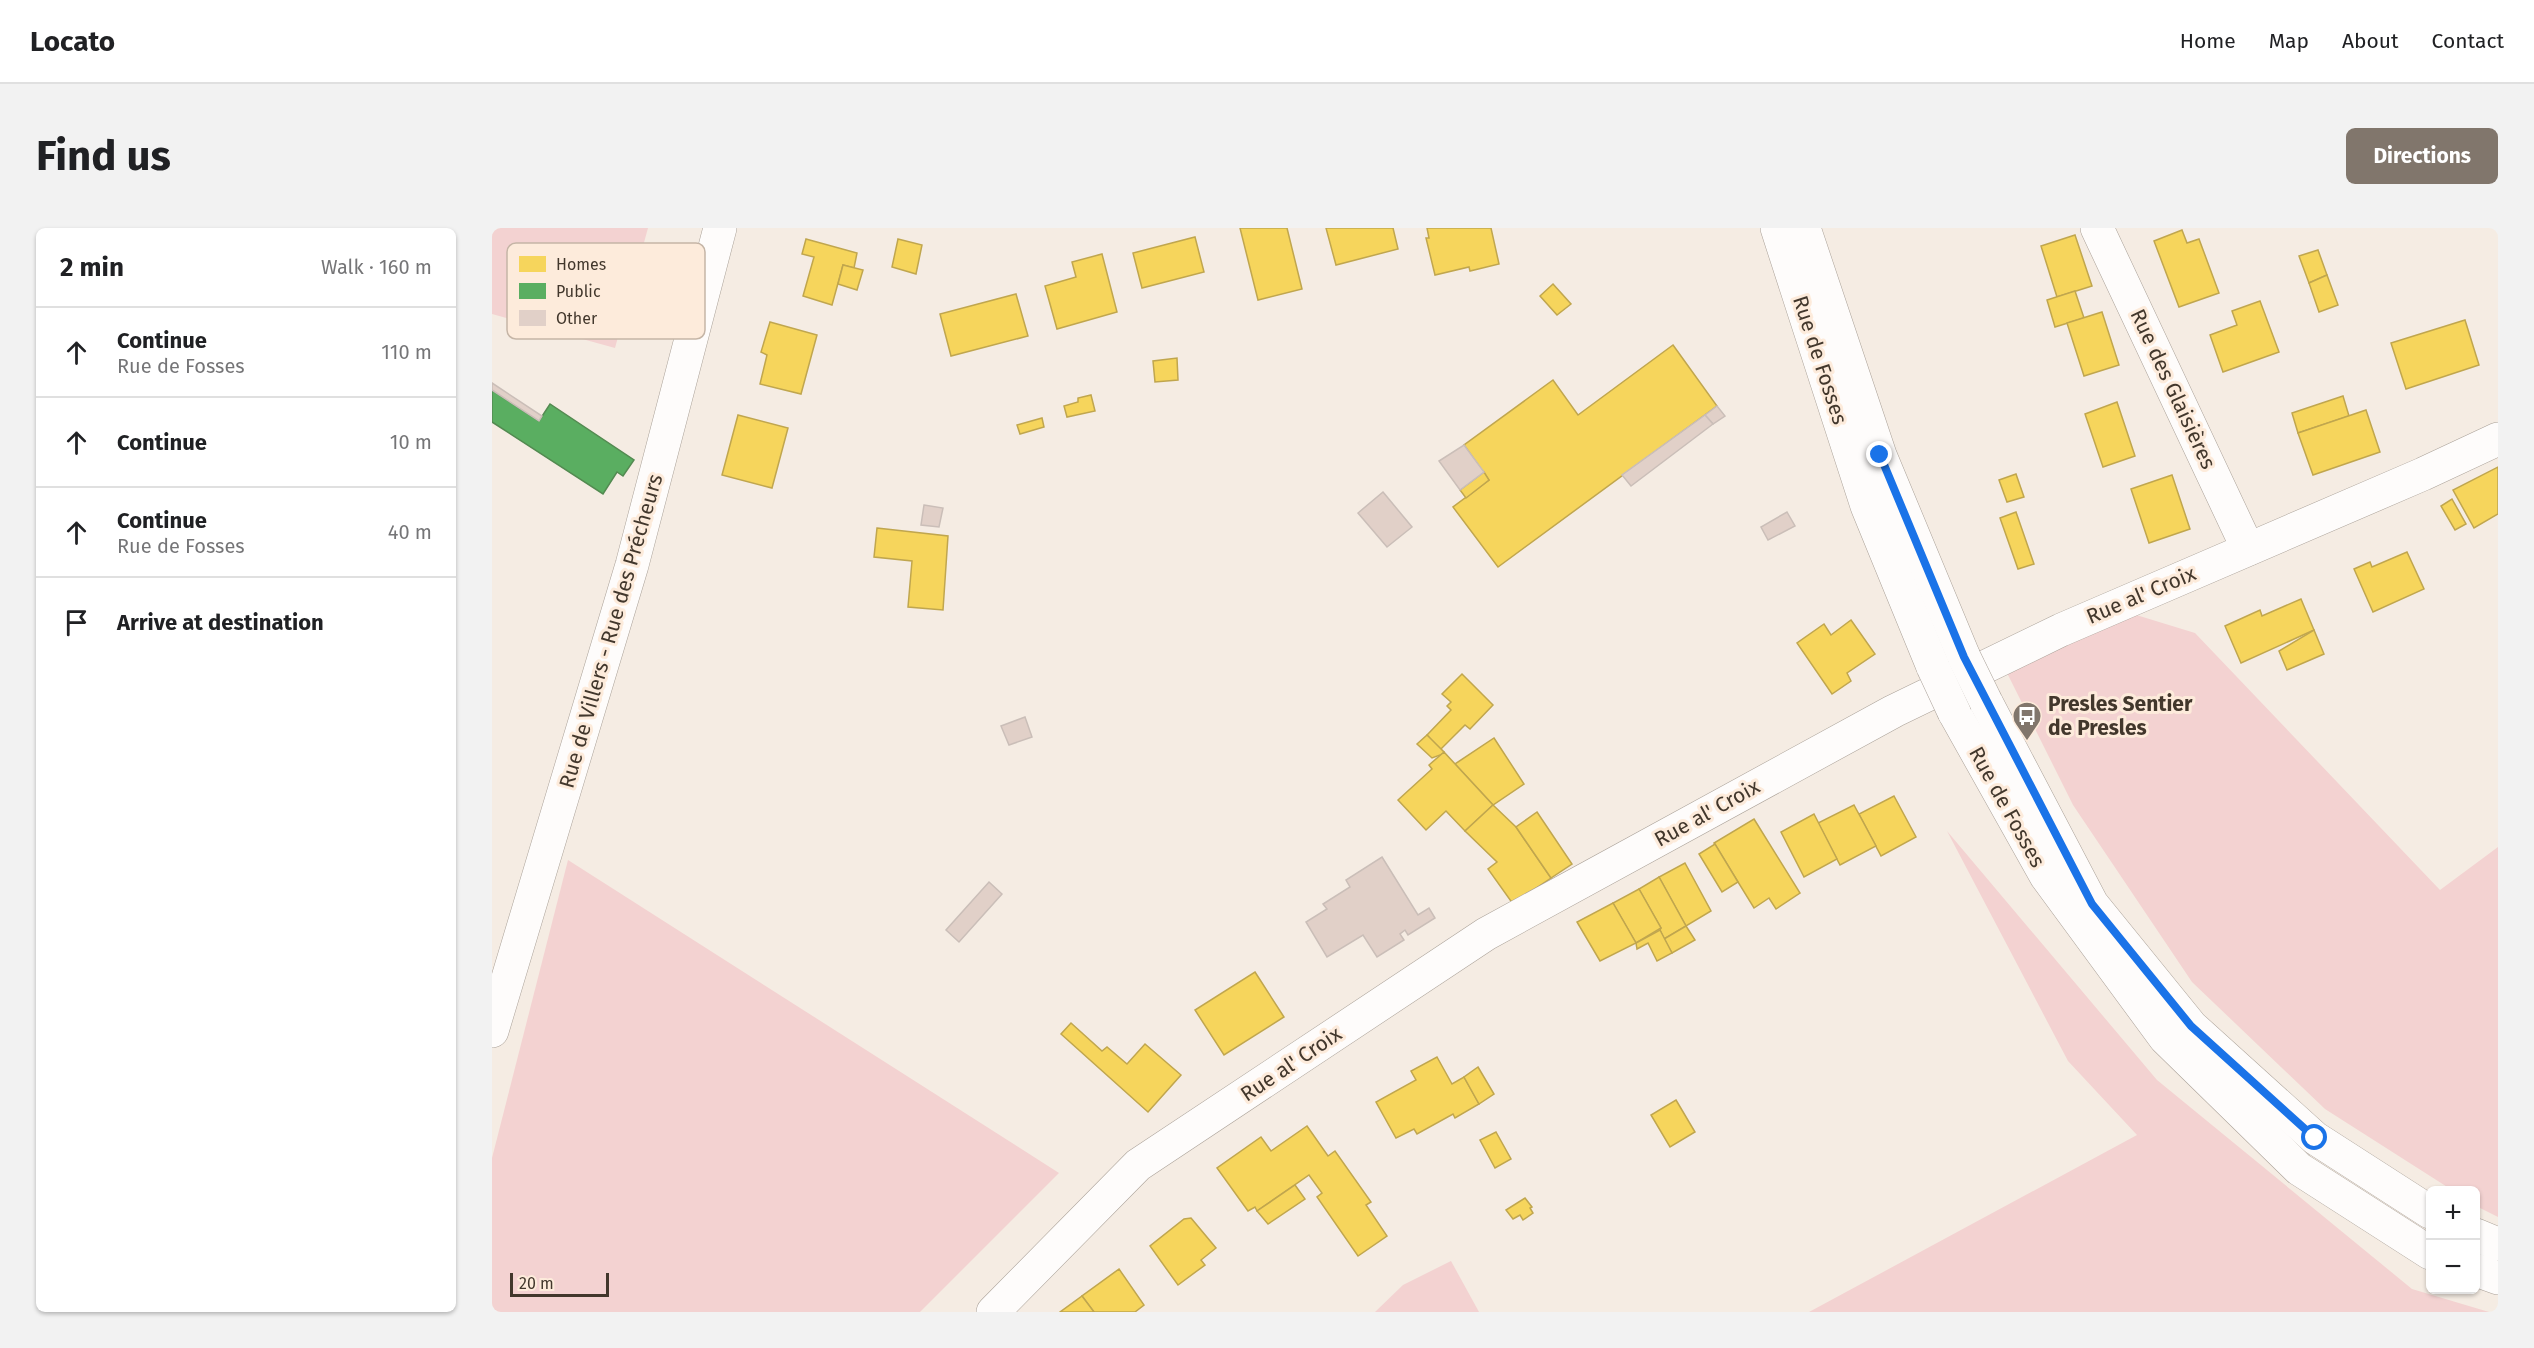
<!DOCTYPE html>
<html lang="en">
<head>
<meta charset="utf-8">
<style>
  body { margin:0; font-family:"Fira Sans",sans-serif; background:#f2f2f2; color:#202124 }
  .controls { position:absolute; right:18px; bottom:18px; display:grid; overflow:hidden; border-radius:9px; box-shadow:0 2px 4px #0004 }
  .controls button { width:54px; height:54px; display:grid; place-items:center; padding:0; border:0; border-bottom:2px solid #e0e0e0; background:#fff; color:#202124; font:30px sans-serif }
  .scale { position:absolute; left:18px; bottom:15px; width:99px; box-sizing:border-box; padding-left:6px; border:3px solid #42372c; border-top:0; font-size:16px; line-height:21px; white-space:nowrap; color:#42372c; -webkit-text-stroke:4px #fdebdb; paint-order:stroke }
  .stop { position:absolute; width:18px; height:18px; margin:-14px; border:4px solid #1a73e8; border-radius:50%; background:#fff }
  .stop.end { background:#1a73e8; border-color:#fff; box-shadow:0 2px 6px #0008 }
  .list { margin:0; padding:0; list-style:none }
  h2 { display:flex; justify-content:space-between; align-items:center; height:78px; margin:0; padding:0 24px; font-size:26px }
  h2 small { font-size:20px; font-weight:400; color:#757577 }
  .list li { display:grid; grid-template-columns:39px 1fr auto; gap:18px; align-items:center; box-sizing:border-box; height:90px; padding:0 24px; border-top:2px solid #e0e0e0 }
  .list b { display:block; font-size:22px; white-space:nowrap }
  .list p { margin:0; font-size:20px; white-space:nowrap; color:#757577 }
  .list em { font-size:20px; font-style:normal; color:#757577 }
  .icon { flex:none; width:33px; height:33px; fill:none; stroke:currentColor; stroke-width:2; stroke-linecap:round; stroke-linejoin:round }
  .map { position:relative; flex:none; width:2006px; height:1084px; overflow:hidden; border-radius:9px }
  header { display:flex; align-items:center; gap:36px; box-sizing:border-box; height:84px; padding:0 30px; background:#fff; border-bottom:2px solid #e0e0e0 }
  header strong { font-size:28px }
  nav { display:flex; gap:33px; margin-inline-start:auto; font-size:21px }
  .intro { display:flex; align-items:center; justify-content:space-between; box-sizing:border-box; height:144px; padding:0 36px }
  h1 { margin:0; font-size:42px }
  .button { padding:15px 27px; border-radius:9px; background:#81766c; color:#fff; font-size:21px; font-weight:700 }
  main { display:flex; gap:36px; padding:0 36px }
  aside { flex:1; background:#fff; border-radius:9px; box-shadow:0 2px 4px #0004 }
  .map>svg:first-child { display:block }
  .green { fill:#f3d2d1 }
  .homes { fill:#f6d55c; stroke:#c0a64e; stroke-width:1.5 }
  .public { fill:#5aae61; stroke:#538a51; stroke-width:1.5 }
  .building { fill:#e1d0c8; stroke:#cabeb8; stroke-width:1.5 }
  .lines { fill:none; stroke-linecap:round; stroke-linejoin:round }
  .minor-casing { stroke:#aaa198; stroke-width:34 }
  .major-casing { stroke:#aaa198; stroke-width:34 }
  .minor { stroke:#fefcfb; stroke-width:33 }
  .major { stroke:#fefcfb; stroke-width:33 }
  .major-bridge-casing { stroke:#aaa198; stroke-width:34; stroke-linecap:butt }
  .major-bridge { stroke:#fefcfb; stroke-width:33 }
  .route { stroke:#1a73e8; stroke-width:8 }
  .labels { text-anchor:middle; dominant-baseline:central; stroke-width:6; stroke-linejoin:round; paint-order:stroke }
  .street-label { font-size:21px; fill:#42372c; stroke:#fdebdb }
  .poi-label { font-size:21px; font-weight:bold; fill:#42372c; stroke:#fdebdb; text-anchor:start }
  .key { fill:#fdebdb; stroke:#c5b5a6; stroke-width:1.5 }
  .key-label { font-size:16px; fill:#42372c }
</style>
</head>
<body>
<header>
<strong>Locato</strong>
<nav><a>Home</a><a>Map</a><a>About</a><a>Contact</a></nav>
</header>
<div class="intro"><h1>Find us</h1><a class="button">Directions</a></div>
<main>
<aside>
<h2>2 min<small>Walk · 160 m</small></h2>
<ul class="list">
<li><svg class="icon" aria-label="ahead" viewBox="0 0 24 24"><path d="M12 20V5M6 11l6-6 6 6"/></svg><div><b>Continue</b><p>Rue de Fosses</p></div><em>110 m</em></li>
<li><svg class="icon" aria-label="ahead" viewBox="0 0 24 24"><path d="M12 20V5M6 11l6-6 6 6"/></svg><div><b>Continue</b></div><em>10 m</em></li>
<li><svg class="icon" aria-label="ahead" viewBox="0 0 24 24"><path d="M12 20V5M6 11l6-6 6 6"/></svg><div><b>Continue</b><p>Rue de Fosses</p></div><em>40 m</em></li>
<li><svg class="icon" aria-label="arrive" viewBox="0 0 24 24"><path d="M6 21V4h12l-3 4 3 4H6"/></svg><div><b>Arrive at destination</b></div></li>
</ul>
</aside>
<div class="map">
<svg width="2006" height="1084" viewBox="0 0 2006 1084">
  <rect width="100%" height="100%" fill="#f5ece3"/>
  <g class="green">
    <polygon points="0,0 156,0 123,120 0,86"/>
    <polygon points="1628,382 1703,405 1948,662 2006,619 2006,989 1984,978 1984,962 1960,962 1833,881 1700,754 1581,577 1515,445"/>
    <polygon points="1455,603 1665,852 1920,1061 1997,1084 1317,1084 1645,907 1576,833"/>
    <polygon points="76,632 567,945 428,1084 0,1084 0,930"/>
    <polygon points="959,1033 987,1084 883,1084 911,1057"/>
  </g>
  <g class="homes">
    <polygon points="748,0 795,0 810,61 766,72"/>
    <polygon points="834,0 901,0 906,21 844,37"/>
    <polygon points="935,0 999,0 1007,36 978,43 977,39 943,47 934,10 937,10"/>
    <polygon points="1690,2 1695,15 1707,11 1727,65 1687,79 1662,13"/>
    <polygon points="1583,7 1600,58 1565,69 1549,18"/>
    <polygon points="703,9 712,44 650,60 641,25"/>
    <polygon points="314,11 365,25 362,40 351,37 340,77 311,68 322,29 310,26"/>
    <polygon points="406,11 430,17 424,46 400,39"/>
    <polygon points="1826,22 1835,47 1817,55 1807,28"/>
    <polygon points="610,26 625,84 565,101 553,58 584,49 580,34"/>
    <polygon points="351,37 371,42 365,62 346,56"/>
    <polygon points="1835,47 1846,77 1827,84 1817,55"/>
    <polygon points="1061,56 1079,76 1065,87 1048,68"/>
    <polygon points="1583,63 1592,90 1563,99 1555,72"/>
    <polygon points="524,66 536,108 459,128 448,86"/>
    <polygon points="1768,73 1787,124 1731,144 1718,107 1745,97 1740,83"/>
    <polygon points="1610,84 1627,137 1592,148 1575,95"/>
    <polygon points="1973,92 1987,137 1914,161 1899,115"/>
    <polygon points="278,94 325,107 309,166 268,156 275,127 269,124"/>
    <polygon points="1181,117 1225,178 1006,339 961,279 997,252 972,217 1061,152 1086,187"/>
    <polygon points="685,130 686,152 663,154 661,133"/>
    <polygon points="599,167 603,183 575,189 572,178 586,174 586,170"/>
    <polygon points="1851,168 1857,188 1806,205 1800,185"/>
    <polygon points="1625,174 1643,228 1611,239 1593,186"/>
    <polygon points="1874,182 1888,224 1821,247 1806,205"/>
    <polygon points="246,187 296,200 280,260 230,247"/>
    <polygon points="550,190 552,199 528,206 525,197"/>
    <polygon points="2006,239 2006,286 1982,300 1961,262"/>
    <polygon points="992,244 997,252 974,270 968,262"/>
    <polygon points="1524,246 1532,269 1515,274 1507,252"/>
    <polygon points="1680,247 1698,301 1657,315 1639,261"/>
    <polygon points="1960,271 1974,296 1963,302 1949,278"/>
    <polygon points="1524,284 1542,336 1526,341 1508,290"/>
    <polygon points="385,300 456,308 451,382 416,379 420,333 382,329"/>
    <polygon points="1915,324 1932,361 1881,384 1862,341 1878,334 1880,339"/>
    <polygon points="1809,371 1822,402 1749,435 1733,398 1768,382 1770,388"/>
    <polygon points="1359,392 1383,426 1355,445 1359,453 1340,466 1305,415 1332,396 1339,407"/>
    <polygon points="1822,402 1832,426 1795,442 1787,423"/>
    <polygon points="970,446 1001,477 978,501 973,497 948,522 935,507 959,482 955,478 959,474 950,466"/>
    <polygon points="935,507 952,524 951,526 940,530 925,516"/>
    <polygon points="1002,510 1032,556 1001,577 963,536"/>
    <polygon points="952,524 1001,577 973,603 954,583 934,602 906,572 940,541 937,537"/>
    <polygon points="1402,568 1424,609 1389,628 1367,586"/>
    <polygon points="1001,577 1024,599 1059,650 1021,676 996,641 1005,634 973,603"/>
    <polygon points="1362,577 1384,618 1348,637 1326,595"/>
    <polygon points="1045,584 1080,636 1059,650 1024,599"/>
    <polygon points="1322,586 1345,631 1312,649 1289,604"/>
    <polygon points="1262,591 1308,665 1284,681 1277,670 1262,680 1222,615"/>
    <polygon points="1223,616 1246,654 1230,664 1207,626"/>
    <polygon points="1193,635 1219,683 1194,698 1167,649"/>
    <polygon points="1167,649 1194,698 1172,711 1168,702 1169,700 1147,661"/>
    <polygon points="1147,661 1169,700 1144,715 1121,675"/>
    <polygon points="1121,675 1144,715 1108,733 1085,694"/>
    <polygon points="1194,698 1203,712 1180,725 1172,711"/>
    <polygon points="1168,702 1180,725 1165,733 1156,715 1145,721 1144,715"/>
    <polygon points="763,744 792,789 732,827 703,782"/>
    <polygon points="579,795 610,823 615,819 635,836 653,816 689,847 656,884 569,806"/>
    <polygon points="945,829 960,856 972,849 987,876 963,890 961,886 925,906 922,901 904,910 884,874 924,852 919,843"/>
    <polygon points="986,839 1002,866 987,876 972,849"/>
    <polygon points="1184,872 1203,904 1178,919 1159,887"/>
    <polygon points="815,898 836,928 843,923 879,974 874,977 895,1008 866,1028 825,969 830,965 817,947 765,983 763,979 756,983 725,940 769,909 779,923"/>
    <polygon points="1004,904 1019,931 1003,940 988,912"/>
    <polygon points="803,957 813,971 776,996 765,983"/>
    <polygon points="1033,970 1040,979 1038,980 1041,985 1031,992 1028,987 1021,991 1014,982"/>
    <polygon points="699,990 724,1020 709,1032 713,1037 686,1057 658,1018 692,991"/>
    <polygon points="627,1041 652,1077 643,1084 602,1084 590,1068"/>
    <polygon points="590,1068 602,1084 568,1084"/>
  </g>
  <polygon class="public" points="0,162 47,193 58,176 142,232 131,248 125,244 111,266 0,194"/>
  <g class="building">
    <polygon points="0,155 50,188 47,193 0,162"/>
    <polygon points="1225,178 1233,188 1221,196 1213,187"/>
    <polygon points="1213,187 1221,196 1139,258 1130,247"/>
    <polygon points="972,217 992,244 968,262 947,233"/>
    <polygon points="891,264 920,299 895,319 866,285"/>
    <polygon points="432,277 451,280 447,299 429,297"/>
    <polygon points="1295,284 1303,298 1276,312 1269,299"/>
    <polygon points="533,489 540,509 517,517 509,498"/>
    <polygon points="890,629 926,687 937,680 943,690 916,707 913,702 908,706 912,712 885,729 871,707 835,729 814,694 835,681 831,676 858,659 854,652"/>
    <polygon points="497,654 510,666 467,714 454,702"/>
  </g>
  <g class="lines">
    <g class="minor-casing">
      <g id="minor">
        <polyline points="1605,0 1756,321"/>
        <polyline points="0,803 140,337 228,0"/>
        <polyline points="501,1084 646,937 994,706 1402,483 1569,402 1931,246 2006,211"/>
      </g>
    </g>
    <g class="major-casing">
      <g id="major">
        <polyline points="1285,0 1375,278 1441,439"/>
        <polyline points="1312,0 1388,227 1472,429"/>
        <polyline points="1494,474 1600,676 1699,798 1823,910 1938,984"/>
        <polyline points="1462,484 1554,648 1673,810 1807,941 1938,1025"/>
        <polyline points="1984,1007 2006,1016"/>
        <polyline points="1984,1042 2006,1050"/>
      </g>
    </g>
    <use href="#minor" class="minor"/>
    <use href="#major" class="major"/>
    <g class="major-bridge-casing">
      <g id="major-bridge">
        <polyline points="1472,429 1494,474"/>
        <polyline points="1441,439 1462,484"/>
      </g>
    </g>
    <use href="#major-bridge" class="major-bridge"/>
  </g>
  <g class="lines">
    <polyline class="route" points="1388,227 1472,429 1600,676 1699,798 1823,910"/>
  </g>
  <defs>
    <g id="bus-pin" transform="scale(1.5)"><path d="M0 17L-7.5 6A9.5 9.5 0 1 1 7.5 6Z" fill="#81766c" stroke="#fdebdb"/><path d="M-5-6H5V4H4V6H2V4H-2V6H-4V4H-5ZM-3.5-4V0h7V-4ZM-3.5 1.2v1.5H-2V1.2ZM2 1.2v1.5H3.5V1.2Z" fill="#fff"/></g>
  </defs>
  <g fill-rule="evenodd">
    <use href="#bus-pin" x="1535" y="488"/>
  </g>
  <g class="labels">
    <g class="street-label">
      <text transform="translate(1328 132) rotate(72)">Rue de Fosses</text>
      <text transform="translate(1681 161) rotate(65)">Rue des Glaisières</text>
      <text transform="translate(1649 367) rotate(-23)">Rue al' Croix</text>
      <text transform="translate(119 403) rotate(-74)">Rue de Villers - Rue des Précheurs</text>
      <text transform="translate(1515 579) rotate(61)">Rue de Fosses</text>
      <text transform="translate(1215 585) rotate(-29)">Rue al' Croix</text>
      <text transform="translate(799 836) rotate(-34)">Rue al' Croix</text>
    </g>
    <g class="poi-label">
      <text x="1556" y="476">Presles Sentier<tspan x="1556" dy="24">de Presles</tspan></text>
    </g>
  </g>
  <rect x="15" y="15" width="198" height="96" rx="9" class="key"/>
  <rect x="27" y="28" width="27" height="16" fill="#f6d55c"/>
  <rect x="27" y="55" width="27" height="16" fill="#5aae61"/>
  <rect x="27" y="82" width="27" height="16" fill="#e1d0c8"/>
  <g class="key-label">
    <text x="64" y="42">Homes</text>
    <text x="64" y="69">Public</text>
    <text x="64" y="96">Other</text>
  </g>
</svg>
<div class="controls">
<button>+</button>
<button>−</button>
</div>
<div class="scale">20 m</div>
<div class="stop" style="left:1823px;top:910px"></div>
<div class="stop end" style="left:1388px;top:227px"></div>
</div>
</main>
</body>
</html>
